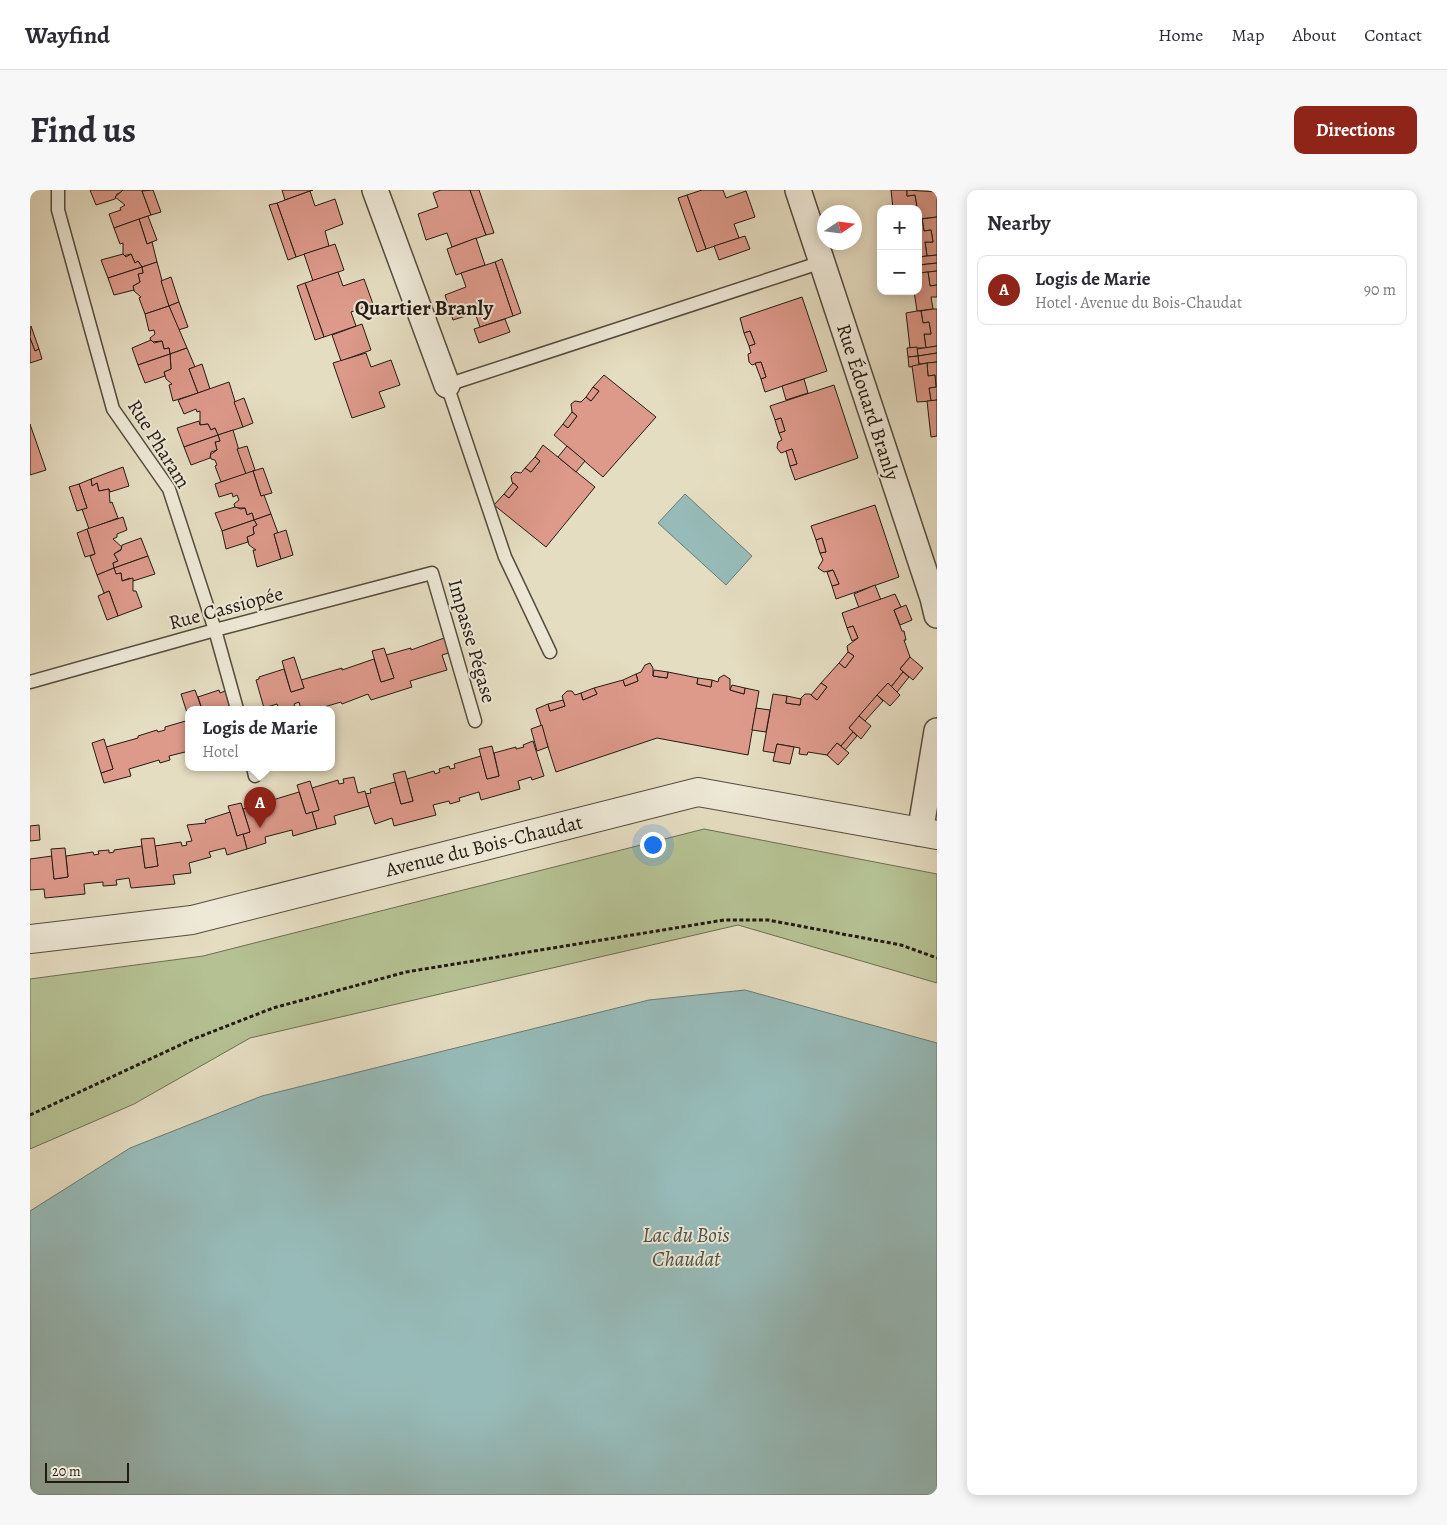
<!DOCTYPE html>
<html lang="en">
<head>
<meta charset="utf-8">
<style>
  body { margin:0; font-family:Alegreya,serif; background:#f7f7f7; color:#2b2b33 }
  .controls { position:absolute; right:15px; top:15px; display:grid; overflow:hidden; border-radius:10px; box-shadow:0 2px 12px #0003 }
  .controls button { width:45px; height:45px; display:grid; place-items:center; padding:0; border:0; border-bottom:1px solid #e1e1e2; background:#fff; color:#2b2b33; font:25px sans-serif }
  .compass { position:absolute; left:787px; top:15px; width:45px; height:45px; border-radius:50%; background:#fff; box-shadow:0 2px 12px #0003; rotate:77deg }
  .scale { position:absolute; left:15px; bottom:12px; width:84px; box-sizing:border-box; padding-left:5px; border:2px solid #231a12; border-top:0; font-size:14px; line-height:18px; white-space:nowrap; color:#231a12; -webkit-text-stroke:4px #eee9d7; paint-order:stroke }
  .you { position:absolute; left:622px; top:654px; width:18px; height:18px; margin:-12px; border:4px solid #fff; border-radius:50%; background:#1a73e8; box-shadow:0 0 0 8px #1a73e833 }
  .badge { display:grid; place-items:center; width:32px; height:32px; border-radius:50%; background:#8f2418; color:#fff; font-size:16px; font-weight:700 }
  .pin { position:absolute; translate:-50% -41px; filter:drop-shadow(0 1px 2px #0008) }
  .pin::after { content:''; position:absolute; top:26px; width:18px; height:15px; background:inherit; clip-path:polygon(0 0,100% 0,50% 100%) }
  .popup { position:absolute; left:155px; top:516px; width:150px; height:65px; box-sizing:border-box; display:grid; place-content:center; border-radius:10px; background:#fff; filter:drop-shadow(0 1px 4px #0005); font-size:16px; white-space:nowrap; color:#7c7c81 }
  .popup b { font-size:19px; color:#2b2b33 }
  .popup::after { content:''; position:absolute; left:50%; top:100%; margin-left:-10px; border:10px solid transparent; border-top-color:#fff }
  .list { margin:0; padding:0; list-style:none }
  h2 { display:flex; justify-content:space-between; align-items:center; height:65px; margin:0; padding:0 20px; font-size:21px }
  h2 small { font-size:16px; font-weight:400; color:#7c7c81 }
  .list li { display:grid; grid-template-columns:32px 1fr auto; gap:15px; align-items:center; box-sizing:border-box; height:70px; margin:0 10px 10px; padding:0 10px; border:1px solid #e1e1e2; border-radius:10px }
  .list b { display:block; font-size:19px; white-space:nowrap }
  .list p { margin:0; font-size:16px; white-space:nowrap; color:#7c7c81 }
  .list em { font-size:16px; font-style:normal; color:#7c7c81 }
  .map { position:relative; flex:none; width:907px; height:1305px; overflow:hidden; border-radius:10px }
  header { display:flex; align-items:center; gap:30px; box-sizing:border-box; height:70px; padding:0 25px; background:#fff; border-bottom:1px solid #e1e1e2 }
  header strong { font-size:24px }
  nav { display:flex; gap:28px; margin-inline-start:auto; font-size:18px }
  .intro { display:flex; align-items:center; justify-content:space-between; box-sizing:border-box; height:120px; padding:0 30px }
  h1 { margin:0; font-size:35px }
  .button { padding:12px 22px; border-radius:10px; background:#8f2418; color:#fff; font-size:18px; font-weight:700 }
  main { display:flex; gap:30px; padding:0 30px }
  aside { flex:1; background:#fff; border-radius:10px; box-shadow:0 2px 12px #0003 }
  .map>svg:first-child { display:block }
  .green { fill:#b5c193; stroke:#6c6e52 }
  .water { fill:#97bbb9; stroke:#697b76 }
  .building { fill:#dd998a; stroke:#231a12 }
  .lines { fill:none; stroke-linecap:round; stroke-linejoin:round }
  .service-casing { stroke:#544b3e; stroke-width:15 }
  .minor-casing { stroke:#544b3e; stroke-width:28 }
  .tertiary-casing { stroke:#544b3e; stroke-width:30 }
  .path { stroke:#231a12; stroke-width:3; stroke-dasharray:4 2.5; stroke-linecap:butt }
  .service { stroke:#eee9d7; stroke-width:12 }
  .minor { stroke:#eee9d7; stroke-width:25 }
  .tertiary { stroke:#eee9d7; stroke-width:28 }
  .labels { text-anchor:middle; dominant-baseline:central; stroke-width:4; stroke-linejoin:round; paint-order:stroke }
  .street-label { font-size:20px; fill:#231a12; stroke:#eee9d7 }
  .neighbourhood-label { font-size:21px; font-weight:bold; fill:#231a12; stroke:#eee9d7 }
  .water-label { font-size:21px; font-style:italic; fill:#4c524c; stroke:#eee9d7 }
</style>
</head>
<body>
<header>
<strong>Wayfind</strong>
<nav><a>Home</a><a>Map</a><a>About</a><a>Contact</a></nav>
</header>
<div class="intro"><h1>Find us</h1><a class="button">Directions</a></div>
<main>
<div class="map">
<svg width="907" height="1305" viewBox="0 0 907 1305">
  <rect width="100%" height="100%" fill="#e5ddc1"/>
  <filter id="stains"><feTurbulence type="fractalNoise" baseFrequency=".004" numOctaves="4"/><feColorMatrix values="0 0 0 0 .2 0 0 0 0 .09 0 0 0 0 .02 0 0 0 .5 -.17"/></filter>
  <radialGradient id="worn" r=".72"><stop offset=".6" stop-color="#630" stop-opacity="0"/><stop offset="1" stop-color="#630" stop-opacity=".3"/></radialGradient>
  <polygon class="green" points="674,639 907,684 907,793 708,735 220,848 104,914 0,959 0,789 173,766"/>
  <g class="water">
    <polygon points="655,304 722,366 696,395 628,333"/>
    <polygon points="715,800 907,853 907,1305 0,1305 0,1021 100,958 232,906 619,810"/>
  </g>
  <g class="building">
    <polygon points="60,0 93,0 94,1 87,4 85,9 66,15"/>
    <polygon points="93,0 116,0 112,1 121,25 84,38 79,24 91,20 90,18 95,15 85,7"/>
    <polygon points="123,0 131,22 121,25 112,1"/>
    <polygon points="252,0 283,0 255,10"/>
    <polygon points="411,0 440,0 456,45 422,57 417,43 396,50 388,24 408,17 403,3"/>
    <polygon points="440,0 449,0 464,43 456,45"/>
    <polygon points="672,0 693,0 696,8 716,1 725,27 704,34 709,48 676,59 657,5"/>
    <polygon points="861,0 877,0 877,6 885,5 887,16 863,19"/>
    <polygon points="877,0 907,2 907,27 888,29 888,19 879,19 887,16 885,5 877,6"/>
    <polygon points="280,1 285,16 305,9 313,34 295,41 299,56 266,67 247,13"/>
    <polygon points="657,5 676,59 667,62 648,8"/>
    <polygon points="247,13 266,67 258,70 239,15"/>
    <polygon points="118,26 127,50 117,54 109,29"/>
    <polygon points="907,27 907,65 897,66 895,52 903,52 901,40 894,41 892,29"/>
    <polygon points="109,29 117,54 122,52 127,72 112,77 108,71 105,73 101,64 93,66 93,53 90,54 84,38"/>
    <polygon points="888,29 892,29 894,41 901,40 903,52 895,52 897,66 888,67"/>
    <polygon points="715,46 720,59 689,70 684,56"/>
    <polygon points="446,48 455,75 426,85 417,59"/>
    <polygon points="305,54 314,80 283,91 274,64"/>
    <polygon points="93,64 96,67 101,64 105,73 108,71 112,77 78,88 71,70"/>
    <polygon points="907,65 907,73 889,75 888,67"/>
    <polygon points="472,69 491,123 483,126 465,72"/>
    <polygon points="127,72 139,116 115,124 109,108 111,107 104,101 103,96 110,92 108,84 113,83 112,77"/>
    <polygon points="465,72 483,126 450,137 445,123 423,130 415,105 436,97 431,83"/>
    <polygon points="907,73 907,81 890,83 889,75"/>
    <polygon points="112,77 113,83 108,84 110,92 103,96 104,100 84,105 78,88"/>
    <polygon points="907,81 907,95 900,96 898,82"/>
    <polygon points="308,82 313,96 334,89 343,114 321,122 326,136 294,147 275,93"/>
    <polygon points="898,82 900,96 907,95 907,107 901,107 903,119 887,121 884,101 888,101 888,83"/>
    <polygon points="141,87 149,112 139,116 131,91"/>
    <polygon points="275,93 294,147 285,150 267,96"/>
    <polygon points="772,107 797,181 735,202 731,189 736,187 731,172 722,175 719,172 718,164 721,163 719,156 725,154 720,141 714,143 710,128"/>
    <polygon points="149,112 158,137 148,140 139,116"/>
    <polygon points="139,116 157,158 140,164 139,158 134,159 132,151 121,152 120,148 125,144 124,140 119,141 115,124"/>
    <polygon points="903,119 907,119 907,156 896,158 894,144 901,144 899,132 893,133 891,121"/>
    <polygon points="887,121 891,121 893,133 899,132 901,144 894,144 896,158 880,158 876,123"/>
    <polygon points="475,129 480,142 449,153 444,139"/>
    <polygon points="332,134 341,160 311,171 302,145"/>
    <polygon points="1,136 9,159 5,161 0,148"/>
    <polygon points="720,141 725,154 719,156 714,143"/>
    <polygon points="0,148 5,161 9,159 12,169 0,173"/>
    <polygon points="121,150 124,153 132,151 134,159 139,158 140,164 108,175 102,158"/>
    <polygon points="907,156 907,163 888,166 887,159"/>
    <polygon points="887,157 888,166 878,167 877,158"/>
    <polygon points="157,158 165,177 159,179 168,203 143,211 139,195 142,194 136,189 134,182 141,179 140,164"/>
    <polygon points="336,163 341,177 361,170 370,195 349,202 355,217 322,228 303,173"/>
    <polygon points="907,163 907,172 889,174 888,166"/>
    <polygon points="140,164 141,179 134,182 135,186 115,193 108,175"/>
    <polygon points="888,166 889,176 879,177 878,167"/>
    <polygon points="731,172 736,187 731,189 725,173"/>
    <polygon points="907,172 907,210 901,211 899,198 906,197 905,185 898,186 897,173"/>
    <polygon points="897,173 898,186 905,185 906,197 899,198 901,211 887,212 882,176"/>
    <polygon points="172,174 180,199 168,203 159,179"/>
    <polygon points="574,185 626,227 573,287 524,245 533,234 538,238 547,226 542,222 541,214 545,211 551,212 556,207 561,211 569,201 563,197"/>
    <polygon points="774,189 778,203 756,210 752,196"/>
    <polygon points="199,192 213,237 188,245 185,238 181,240 178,234 170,235 170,221 167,222 166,219 154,224 148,210"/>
    <polygon points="804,195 828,268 765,290 760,276 767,274 762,259 751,263 747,258 748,252 752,250 749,243 755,241 751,228 745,230 740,216"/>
    <polygon points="563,197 569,201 561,211 556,207"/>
    <polygon points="214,208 223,233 213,237 204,212"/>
    <polygon points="907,210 907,246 901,247 897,211"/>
    <polygon points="542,222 547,226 538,238 533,234"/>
    <polygon points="751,228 755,241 749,243 745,230"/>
    <polygon points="169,231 170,235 178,234 181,240 185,238 188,245 154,257 147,238"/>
    <polygon points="0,234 16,280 0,285"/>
    <polygon points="203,240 216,284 191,292 185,276 187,275 185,270 181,269 180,265 187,260 185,252 190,251 188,245"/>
    <polygon points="188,245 190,251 185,252 187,260 181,262 180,268 161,275 154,257"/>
    <polygon points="513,255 565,297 516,357 464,315 474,304 479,308 488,297 482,292 481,286 485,282 491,283 495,278 501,282 510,271 505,267"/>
    <polygon points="217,256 225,280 216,284 207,259"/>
    <polygon points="537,256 555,271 546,282 528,267"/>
    <polygon points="762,259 767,274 760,276 756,261"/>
    <polygon points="505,267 510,271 501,282 495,278"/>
    <polygon points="93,277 99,296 80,302 79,299 69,301 67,293 62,296 61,289"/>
    <polygon points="233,278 242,303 231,306 223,281"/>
    <polygon points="223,281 231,306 234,305 241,324 224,330 222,323 217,325 215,318 205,318 204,314 209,310 207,305 203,307 202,303 189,307 185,294"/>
    <polygon points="61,289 62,296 67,293 69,301 79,299 80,313 82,312 88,328 59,339 52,319 57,318 49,294"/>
    <polygon points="483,293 488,297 479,308 474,304"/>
    <polygon points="49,294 57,318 47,321 39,297"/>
    <polygon points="845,315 869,387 806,409 802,396 809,394 803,380 794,382 788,378 793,370 790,363 796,362 792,348 786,350 781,336"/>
    <polygon points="205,317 211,319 215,318 217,325 222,323 224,330 192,341 185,323"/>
    <polygon points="241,324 248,343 244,344 251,369 227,377 223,360 226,360 219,355 217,347 224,344 223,337 227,335 224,330"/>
    <polygon points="93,327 97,340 87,344 87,347 83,349 93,358 84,364 88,371 83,373 84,378 67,385 60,366 65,364 57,339"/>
    <polygon points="224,330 227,335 223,337 224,344 217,347 218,352 196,359 192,341"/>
    <polygon points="57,339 65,364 55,367 47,343"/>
    <polygon points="256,340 263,365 251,369 244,344"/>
    <polygon points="111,348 118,366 84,378 83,373 88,371 84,364 91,360 92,355"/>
    <polygon points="792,348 796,362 790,363 786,350"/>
    <polygon points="118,366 125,384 103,391 100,388 92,391 91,383 86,384 84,378"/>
    <polygon points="84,378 86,384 91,383 92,391 103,388 103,401 106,401 112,417 88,426 79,401 74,403 67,385"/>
    <polygon points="803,380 809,394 802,396 797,382"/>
    <polygon points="845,395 851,410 829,418 824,404"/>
    <polygon points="79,401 88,426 77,430 68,406"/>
    <polygon points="865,404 871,417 864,420 872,441 874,441 876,450 874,450 880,467 870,479 873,482 861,497 858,493 819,538 823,542 811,556 807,553 797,565 778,562 777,565 769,564 770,558 747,554 745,563 733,561 743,504 757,506 756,513 770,515 771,508 775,504 780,504 787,510 797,497 791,493 809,473 815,478 824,466 818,462 817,456 828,448 823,436 817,438 812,423"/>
    <polygon points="876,415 882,430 870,435 864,420"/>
    <polygon points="823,436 828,448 822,451 817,438"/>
    <polygon points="417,447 422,462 412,465 417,480 380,491 382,497 341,510 338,504 312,514 311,512 294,517 294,519 271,519 269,512 264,514 265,516 255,519 249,519 247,514 234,518 226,490 229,489 229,487 254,479 261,502 274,498 271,490 312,478 312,480 344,469 351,492 364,488 356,465 381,458 381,460"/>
    <polygon points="354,458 364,488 351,492 342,461"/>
    <polygon points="818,462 824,466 815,478 809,473"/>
    <polygon points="264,467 274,498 261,502 252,471"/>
    <polygon points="880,467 893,478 883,490 870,479"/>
    <polygon points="620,473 623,478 623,486 637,488 638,482 668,488 667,494 681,497 682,490 688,492 689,488 694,485 700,489 700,500 714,504 715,498 729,501 718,565 627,548 526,582 506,519 518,514 520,521 535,516 532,506 537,501 542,501 545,505 551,503 553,510 567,504 564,498 593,490 595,496 608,491 606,484 611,482 615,475"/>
    <polygon points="624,480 638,482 637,488 623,486"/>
    <polygon points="873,482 879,487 867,502 861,497"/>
    <polygon points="606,484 608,491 595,496 593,490"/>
    <polygon points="668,488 682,490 681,497 667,494"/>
    <polygon points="791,493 797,497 787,510 781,505"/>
    <polygon points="858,493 870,505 860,516 847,505"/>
    <polygon points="702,495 715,498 714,504 700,500"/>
    <polygon points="564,498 567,504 553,510 551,503"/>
    <polygon points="165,500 172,519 159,519 159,529 151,504"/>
    <polygon points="189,500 190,503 195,501 201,519 172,519 168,507"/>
    <polygon points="847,505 853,511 835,531 829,526"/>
    <polygon points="757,506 771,509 770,515 756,513"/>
    <polygon points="533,510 535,516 520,521 518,514"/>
    <polygon points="726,518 740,520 736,542 722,540"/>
    <polygon points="829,526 841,536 831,549 819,538"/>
    <polygon points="159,530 159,561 139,566 140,570 130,573 129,570 99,579 101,586 74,593 71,583 83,579 76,557 108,548 108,546 127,540 128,542 135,540 135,537"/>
    <polygon points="512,535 518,557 507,561 501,539"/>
    <polygon points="823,542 827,546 815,560 811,556"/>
    <polygon points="74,549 83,579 71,583 62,553"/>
    <polygon points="503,551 514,586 502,590 501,587 488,591 490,599 451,610 449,602 429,608 430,611 420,614 419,611 403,615 406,625 364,636 362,628 345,634 335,604 341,603 340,599 365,592 371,614 383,611 377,589 404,581 405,584 410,582 409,579 419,576 420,579 425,578 424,574 451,566 457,589 469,586 464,563 486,557 486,559 494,557 493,555"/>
    <polygon points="807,553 819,563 808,575 797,565"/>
    <polygon points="747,554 764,557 760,574 743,571"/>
    <polygon points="462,556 469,586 457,589 449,559"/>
    <polygon points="375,581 383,611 371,614 363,584"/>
    <polygon points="324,587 328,603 335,601 339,616 304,626 306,634 287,639 282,622 289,620 282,598 308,590 309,594 314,593 313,589"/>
    <polygon points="280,591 289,620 276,624 267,595"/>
    <polygon points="269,602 276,624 282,622 287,639 263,646 262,640 235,647 236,653 217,659 213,644 220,642 213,619"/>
    <polygon points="211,613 220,642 207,646 198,616"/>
    <polygon points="200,622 207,646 213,644 217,659 197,665 195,658 179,662 181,667 159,673 161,683 143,685 145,694 101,698 99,688 86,690 87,695 73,696 73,692 54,694 55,704 15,708 14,699 0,700 0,669 22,666 24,689 38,687 36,666 63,662 64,665 69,664 68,661 79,660 79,663 84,662 84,660 112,656 115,678 128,676 125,656 151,652 152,656 157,655 156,652 162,651 157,635 176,633 175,630"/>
    <polygon points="9,635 10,650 0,651 0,636"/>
    <polygon points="124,648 128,676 115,678 111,649"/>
    <polygon points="35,658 38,687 24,689 21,659"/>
  </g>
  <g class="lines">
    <g class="service-casing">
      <g id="service">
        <polyline points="28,0 28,20 83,219 139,299 185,440 207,519"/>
        <polyline points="520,462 475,367 417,195 792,72"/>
        <polyline points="0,492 185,440 402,383 445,531"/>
        <polyline points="223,577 225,586"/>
      </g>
    </g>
    <g class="minor-casing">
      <g id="minor">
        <polyline points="345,0 417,195"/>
        <polyline points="768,0 903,408 907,425"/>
        <polyline points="890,643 907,541"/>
      </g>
    </g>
    <g class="tertiary-casing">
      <polyline id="tertiary" points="0,749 162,730 668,602 907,645"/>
    </g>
    <polyline class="path" points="0,925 161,850 243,818 376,782 694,730 738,730 871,755 907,768"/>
    <use href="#service" class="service"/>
    <use href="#minor" class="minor"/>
    <use href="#tertiary" class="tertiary"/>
  </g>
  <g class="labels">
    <g class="street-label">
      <text transform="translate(838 212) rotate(72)">Rue Édouard Branly</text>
      <text transform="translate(129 254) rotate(58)">Rue Pharam</text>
      <text transform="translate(196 418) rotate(-15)">Rue Cassiopée</text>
      <text transform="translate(442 451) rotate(74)">Impasse Pégase</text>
      <text transform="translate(454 656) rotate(-14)">Avenue du Bois-Chaudat</text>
    </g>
    <g class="neighbourhood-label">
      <text x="394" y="118">Quartier Branly</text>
    </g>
    <g class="water-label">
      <text x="656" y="1045">Lac du Bois<tspan x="656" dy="24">Chaudat</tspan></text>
    </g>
  </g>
  <rect width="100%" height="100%" filter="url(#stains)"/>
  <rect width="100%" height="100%" fill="url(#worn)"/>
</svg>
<div class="controls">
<button>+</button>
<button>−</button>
</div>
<svg class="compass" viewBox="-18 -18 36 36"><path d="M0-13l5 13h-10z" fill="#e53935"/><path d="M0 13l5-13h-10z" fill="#7c7c81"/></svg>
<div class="scale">20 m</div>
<div class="you"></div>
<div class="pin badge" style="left:230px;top:638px">A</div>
<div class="popup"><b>Logis de Marie</b>Hotel</div>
</div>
<aside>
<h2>Nearby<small></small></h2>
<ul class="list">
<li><span class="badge">A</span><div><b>Logis de Marie</b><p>Hotel · Avenue du Bois-Chaudat</p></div><em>90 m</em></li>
</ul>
</aside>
</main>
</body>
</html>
